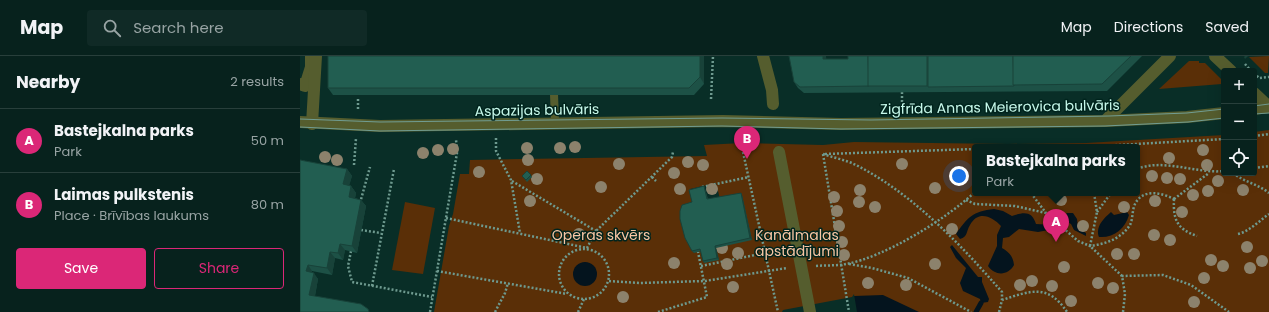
<!DOCTYPE html>
<html lang="en">
<head>
<meta charset="utf-8">
<style>
  body { margin:0; font-family:Poppins,sans-serif; background:#102a26; color:#f1f3f6 }
  .controls { position:absolute; right:12px; top:12px; display:grid; overflow:hidden; border-radius:4px; box-shadow:0 4px 16px #0002 }
  .controls button { width:36px; height:36px; display:grid; place-items:center; padding:0; border:0; border-bottom:1px solid #283f3b; background:#07221d; color:#f1f3f6; font:20px sans-serif }
  .you { position:absolute; left:659px; top:120px; width:14px; height:14px; margin:-10px; border:3px solid #fff; border-radius:50%; background:#1a73e8; box-shadow:0 0 0 6px #1a73e833 }
  .badge { display:grid; place-items:center; width:26px; height:26px; border-radius:50%; background:#db2777; color:#fff; font-size:13px; font-weight:700 }
  .pin { position:absolute; translate:-50% -33px; filter:drop-shadow(0 1px 2px #0008) }
  .pin::after { content:''; position:absolute; top:21px; width:14px; height:12px; background:inherit; clip-path:polygon(0 0,100% 0,50% 100%) }
  .popup { position:absolute; left:672px; top:88px; width:168px; height:52px; box-sizing:border-box; display:grid; place-content:center; border-radius:4px; background:#07221d; filter:drop-shadow(0 1px 3px #0005); font-size:13px; white-space:nowrap; color:#98a4a4 }
  .popup b { font-size:15px; color:#f1f3f6 }
  .popup::after { content:''; position:absolute; left:50%; top:100%; margin-left:-8px; border:8px solid transparent; border-top-color:#07221d }
  .list { margin:0; padding:0; list-style:none }
  h2 { display:flex; justify-content:space-between; align-items:center; height:52px; margin:0; padding:0 16px; font-size:17px }
  h2 small { font-size:13px; font-weight:400; color:#98a4a4 }
  .list li { display:grid; grid-template-columns:26px 1fr auto; gap:12px; align-items:center; box-sizing:border-box; height:64px; padding:0 16px; border-top:1px solid #283f3b }
  .list b { display:block; font-size:15px; white-space:nowrap }
  .list p { margin:0; font-size:13px; white-space:nowrap; color:#98a4a4 }
  .list em { font-size:13px; font-style:normal; color:#98a4a4 }
  .actions { display:flex; gap:8px; padding:12px 16px }
  .actions a { flex:1; padding:9px 0; border:1px solid #db2777; border-radius:4px; text-align:center; font-size:14px; color:#db2777 }
  .actions .main { background:#db2777; color:#fff }
  .icon { flex:none; width:22px; height:22px; fill:none; stroke:currentColor; stroke-width:2; stroke-linecap:round; stroke-linejoin:round }
  .map { position:relative; flex:none; width:969px; height:256px; overflow:hidden }
  header { display:flex; align-items:center; gap:24px; box-sizing:border-box; height:56px; padding:0 20px; background:#07221d; border-bottom:1px solid #283f3b }
  header strong { font-size:19px }
  nav { display:flex; gap:22px; margin-inline-start:auto; font-size:14px }
  .search { width:280px; height:36px; background:#102a26; display:flex; align-items:center; gap:10px; box-sizing:border-box; padding:0 14px; border-radius:4px; color:#98a4a4; font-size:15px }
  main { display:flex }
  aside { flex:1; background:#07221d }
  .map>svg:first-child { display:block }
  .green { fill:#5a2f07; fill-rule:evenodd }
  .water { fill:#04141e }
  .pier { fill:#092e27 }
  .lines { fill:none; stroke-linecap:round; stroke-linejoin:round }
  .stream { stroke:#04141e; stroke-width:5 }
  .path { stroke:#6e9a8f; stroke-width:2.5; stroke-dasharray:2 2; stroke-linecap:butt }
  .service { stroke:#555d2e; stroke-width:8 }
  .pedestrian { stroke:#555d2e; stroke-width:12 }
  .minor { stroke:#555d2e; stroke-width:12 }
  .tertiary { stroke:#555d2e; stroke-width:12 }
  .tram { stroke:#719d92; stroke-width:1 }
  .tree { fill:#8c826c }
  .wall { fill:#1d5146 }
  .shaded-wall { fill:#184239 }
  .building { fill:#225e51; stroke:#184239 }
  .labels { text-anchor:middle; dominant-baseline:central; stroke-width:3; stroke-linejoin:round; paint-order:stroke }
  .street-label { font-size:14px; fill:#c7f9eb; stroke:#00241d }
  .park-label { font-size:14px; fill:#f8c6a4; stroke:#00241d }
</style>
</head>
<body>
<header>
<strong>Map</strong>
<div class="search"><svg class="icon" aria-label="search" viewBox="0 0 24 24"><circle cx="10" cy="10" r="6"/><path d="M15 15l6 6"/></svg>Search here</div>
<nav><a>Map</a><a>Directions</a><a>Saved</a></nav>
</header>
<main>
<aside>
<h2>Nearby<small>2 results</small></h2>
<ul class="list">
<li><span class="badge">A</span><div><b>Bastejkalna parks</b><p>Park</p></div><em>50 m</em></li>
<li><span class="badge">B</span><div><b>Laimas pulkstenis</b><p>Place · Brīvības laukums</p></div><em>80 m</em></li>
</ul>
<div class="actions"><a class="main">Save</a><a>Share</a></div>
</aside>
<div class="map">
<svg width="969" height="256" viewBox="0 0 969 256">
  <rect width="100%" height="100%" fill="#092e27"/>
  <g class="green">
    <polygon points="969,0 968,17 965,17 949,1"/>
    <polygon points="889,5 899,5 899,7 905,7 924,26 922,28 859,33"/>
    <path d="M 969,74 L 969,256 L 134,256 L 149,170 L 153,158 L 160,118 L 169,118 L 170,104 L 407,100 L 404,89 L 442,87 L 523,89 L 554,86 L 708,88 L 786,87 L 924,79 L 924,117 L 954,117 L 954,76 ZM 675,91 L 837,91 L 837,137 L 675,137 ZM 416,127 L 420,143 L 394,197 L 384,176 L 382,165 L 393,149 L 390,133 Z"/>
    <polygon points="105,146 135,152 123,218 92,214"/>
  </g>
  <g class="water">
    <path d="M 694,153 L 703,155 L 712,160 C 724,156 732,155 736,168 L 754,169 L 754,173 L 738,176 L 719,173 L 709,181 L 703,182 L 702,192 C 709,196 713,200 714,209 C 708,220 695,220 688,210 L 697,190 L 697,179 L 701,170 C 692,160 678,154 670,169 C 666,175 668,181 660,183 L 656,178 C 667,162 673,155 694,153 Z"/>
    <path d="M 811,156 L 814,159 L 827,156 L 829,159 C 825,173 814,182 799,181 C 795,171 804,162 811,156 Z"/>
    <polygon points="767,157 773,157 777,163 778,172 786,177 786,180 774,174 771,168 762,163"/>
    <polygon points="652,189 678,221 682,221 682,226 689,243 688,246 681,247 680,243 663,235 660,227 666,212 656,202 650,191"/>
    <circle cx="285" cy="218" r="12"/>
    <polygon points="583,239 619,256 484,256 554,242 554,240"/>
  </g>
  <polygon class="pier" points="554,238 557,256 482,256 483,254 552,241"/>
  <g class="lines">
    <polyline class="stream" points="676,256 681,247"/>
    <g class="path">
      <polyline points="945,8 951,15"/>
      <polyline points="954,17 959,22 969,21"/>
      <polyline points="58,43 58,55"/>
      <polyline points="411,43 413,0"/>
      <polyline points="602,54 602,36"/>
      <polyline points="954,80 969,78"/>
      <polyline points="196,82 196,95 211,124 220,177"/>
      <polyline points="783,91 924,83"/>
      <polyline points="443,96 478,256"/>
      <path d="M 523,98 C 534,102 547,104 558,110 C 614,139 661,189 702,236 L 702,244"/>
      <polyline points="523,98 549,256"/>
      <polyline points="525,98 675,93"/>
      <polyline points="54,109 56,82"/>
      <polyline points="954,112 969,110"/>
      <path d="M 837,113 C 864,102 896,118 924,115"/>
      <path d="M 933,117 C 944,126 958,128 969,137"/>
      <polyline points="352,121 356,125"/>
      <polyline points="212,125 296,175"/>
      <polyline points="402,131 449,121"/>
      <polyline points="731,137 746,157"/>
      <polyline points="794,137 797,156 790,190 822,220"/>
      <path d="M 874,143 C 873,164 877,173 897,180"/>
      <polyline points="874,143 909,117"/>
      <path d="M 666,144 L 675,148 L 715,150 L 746,157 L 778,185 L 790,190 C 805,188 821,183 830,169 C 833,163 832,154 835,148 C 843,132 862,137 874,143"/>
      <polyline points="60,147 70,111"/>
      <polyline points="797,156 811,137"/>
      <polyline points="146,162 287,192 296,175 372,101 373,96"/>
      <polyline points="61,174 81,177"/>
      <path d="M 938,178 C 950,175 959,165 969,158"/>
      <circle cx="284" cy="218" r="25"/>
      <polyline points="51,195 48,210 52,226 132,241"/>
      <polyline points="549,208 572,212 608,222 671,256"/>
      <polyline points="401,210 465,197"/>
      <path d="M 516,210 C 526,209 536,210 546,208 C 585,201 646,163 675,136"/>
      <polyline points="137,215 267,238"/>
      <polyline points="309,225 340,227 405,225 487,212"/>
      <polyline points="72,230 94,113"/>
      <polyline points="130,256 157,97 156,83"/>
      <polyline points="195,256 205,237 208,227"/>
      <polyline points="278,256 284,243"/>
      <polyline points="358,256 407,241 398,196"/>
      <path d="M 699,256 L 702,244 C 730,235 748,227 767,256"/>
      <polyline points="823,256 825,238 822,220 863,219 891,229 929,256"/>
    </g>
    <polyline class="service" points="254,38 255,65"/>
    <g class="pedestrian">
      <polyline points="463,0 472,34 473,48"/>
      <polyline points="0,28 5,30 11,11 11,1"/>
      <polyline points="479,96 510,256"/>
    </g>
    <g class="minor">
      <polyline points="915,0 931,15"/>
      <polyline points="954,37 969,51"/>
      <polyline points="805,65 870,0"/>
      <polyline points="12,68 16,0"/>
    </g>
    <g class="tertiary">
      <polyline points="954,53 969,51"/>
      <polyline points="0,66 80,70 423,65 541,68 805,65 887,61 924,57"/>
    </g>
    <g class="tram">
      <polyline points="954,50 969,48"/>
      <polyline points="954,58 969,57"/>
      <polyline points="0,63 80,66 422,62 571,64 809,60 887,57 924,53"/>
      <polyline points="0,71 80,75 422,70 541,73 805,70 888,66 924,62"/>
    </g>
  </g>
  <g class="tree">
    <circle cx="275" cy="91" r="6"/>
    <circle cx="227" cy="92" r="6"/>
    <circle cx="260" cy="92" r="6"/>
    <circle cx="153" cy="93" r="6"/>
    <circle cx="138" cy="94" r="6"/>
    <circle cx="903" cy="94" r="6"/>
    <circle cx="123" cy="97" r="6"/>
    <circle cx="25" cy="101" r="6"/>
    <circle cx="869" cy="102" r="6"/>
    <circle cx="37" cy="104" r="6"/>
    <circle cx="228" cy="104" r="6"/>
    <circle cx="388" cy="106" r="6"/>
    <circle cx="319" cy="108" r="6"/>
    <circle cx="602" cy="108" r="6"/>
    <circle cx="403" cy="109" r="6"/>
    <circle cx="907" cy="109" r="6"/>
    <circle cx="179" cy="116" r="6"/>
    <circle cx="374" cy="117" r="6"/>
    <circle cx="852" cy="120" r="6"/>
    <circle cx="867" cy="122" r="6"/>
    <circle cx="237" cy="123" r="6"/>
    <circle cx="880" cy="123" r="6"/>
    <circle cx="918" cy="125" r="6"/>
    <circle cx="301" cy="131" r="6"/>
    <circle cx="635" cy="132" r="6"/>
    <circle cx="380" cy="133" r="6"/>
    <circle cx="412" cy="133" r="6"/>
    <circle cx="560" cy="134" r="6"/>
    <circle cx="943" cy="134" r="6"/>
    <circle cx="908" cy="135" r="6"/>
    <circle cx="893" cy="139" r="6"/>
    <circle cx="534" cy="141" r="6"/>
    <circle cx="761" cy="144" r="6"/>
    <circle cx="230" cy="145" r="6"/>
    <circle cx="855" cy="145" r="6"/>
    <circle cx="559" cy="146" r="6"/>
    <circle cx="575" cy="151" r="6"/>
    <circle cx="824" cy="151" r="6"/>
    <circle cx="537" cy="155" r="6"/>
    <circle cx="882" cy="156" r="6"/>
    <circle cx="539" cy="170" r="6"/>
    <circle cx="783" cy="170" r="6"/>
    <circle cx="652" cy="173" r="6"/>
    <circle cx="279" cy="178" r="6"/>
    <circle cx="854" cy="179" r="6"/>
    <circle cx="870" cy="184" r="6"/>
    <circle cx="542" cy="186" r="6"/>
    <circle cx="947" cy="191" r="6"/>
    <circle cx="422" cy="192" r="6"/>
    <circle cx="438" cy="197" r="6"/>
    <circle cx="817" cy="198" r="6"/>
    <circle cx="834" cy="198" r="6"/>
    <circle cx="544" cy="199" r="6"/>
    <circle cx="911" cy="204" r="6"/>
    <circle cx="962" cy="205" r="6"/>
    <circle cx="374" cy="207" r="6"/>
    <circle cx="427" cy="208" r="6"/>
    <circle cx="635" cy="208" r="6"/>
    <circle cx="923" cy="210" r="6"/>
    <circle cx="764" cy="211" r="6"/>
    <circle cx="950" cy="212" r="6"/>
    <circle cx="904" cy="222" r="6"/>
    <circle cx="732" cy="225" r="6"/>
    <circle cx="568" cy="227" r="6"/>
    <circle cx="798" cy="227" r="6"/>
    <circle cx="606" cy="229" r="6"/>
    <circle cx="720" cy="229" r="6"/>
    <circle cx="752" cy="230" r="6"/>
    <circle cx="433" cy="231" r="6"/>
    <circle cx="813" cy="232" r="6"/>
    <circle cx="323" cy="241" r="6"/>
    <circle cx="771" cy="245" r="6"/>
    <circle cx="894" cy="246" r="6"/>
  </g>
  <g class="wall">
    <polygon points="404,0 404,28 394,39 33,39 28,32"/>
    <polygon points="548,0 842,0 807,35 504,37 498,32 494,26 526,3 548,3"/>
    <polygon points="0,104 47,113 52,120 49,129 51,130 56,137 55,142 61,144 66,150 57,197 45,194 43,204 35,202 32,219 12,215 12,216 18,223 15,240 0,256"/>
    <polygon points="231,119 232,121 227,126 222,120"/>
    <polygon points="405,133 408,143 441,137 442,139 452,184 416,192 419,204 404,207 403,205 401,195 394,197 392,195 392,146"/>
  </g>
  <g class="shaded-wall">
    <polygon points="400,0 404,0 404,28 400,21"/>
    <polygon points="523,0 526,0 527,9 523,3"/>
    <polygon points="945,0 948,0 945,3 944,1"/>
    <polygon points="47,113 52,120 48,134 43,128"/>
    <polygon points="51,130 56,137 54,148 49,141"/>
    <polygon points="441,137 442,139 452,184 450,182"/>
    <polygon points="61,144 66,150 57,197 52,190"/>
    <polygon points="40,188 45,194 43,204 38,197"/>
    <polygon points="415,190 416,192 419,204 417,202"/>
    <polygon points="30,196 35,202 32,219 27,212"/>
    <polygon points="8,209 12,215 11,222 6,215"/>
    <polygon points="14,217 18,223 14,245 9,239"/>
  </g>
  <g class="building">
    <polygon points="28,0 400,0 400,21 389,32 28,32"/>
    <polygon points="489,0 523,0 523,3 548,3 548,0 568,0 569,30 500,31 494,26"/>
    <rect x="568" y="0" width="59" height="30"/>
    <polygon points="628,0 713,0 714,30 628,31"/>
    <polygon points="713,0 831,0 802,28 713,29"/>
    <polygon points="0,104 47,113 43,128 51,130 49,141 61,144 52,190 40,188 38,197 30,196 27,212 8,209 6,215 14,217 9,239 61,248 68,253 69,256 0,256"/>
    <polygon points="227,115 231,119 226,124 222,120"/>
    <polygon points="404,130 407,143 441,137 450,182 415,190 417,202 403,205 400,193 392,195 385,182 380,163 380,155 382,149 392,146 389,134"/>
  </g>
  <g class="labels">
    <g class="street-label">
      <text transform="translate(700 51) rotate(-1)">Zigfrīda Annas Meierovica bulvāris</text>
      <text transform="translate(237 54) rotate(-1)">Aspazijas bulvāris</text>
    </g>
    <g class="park-label">
      <text x="301" y="179">Operas skvērs</text>
      <text x="497" y="179">Kanālmalas<tspan x="497" dy="16">apstādījumi</tspan></text>
    </g>
  </g>
</svg>
<div class="controls">
<button>+</button>
<button>−</button>
<button><svg class="icon" aria-label="locate" viewBox="0 0 24 24"><circle cx="12" cy="12" r="6"/><path d="M12 2v4M12 18v4M2 12h4M18 12h4"/></svg></button>
</div>
<div class="you"></div>
<div class="pin badge" style="left:756px;top:186px">A</div>
<div class="popup"><b>Bastejkalna parks</b>Park</div>
<div class="pin badge" style="left:447px;top:103px">B</div>
</div>
</main>
</body>
</html>
